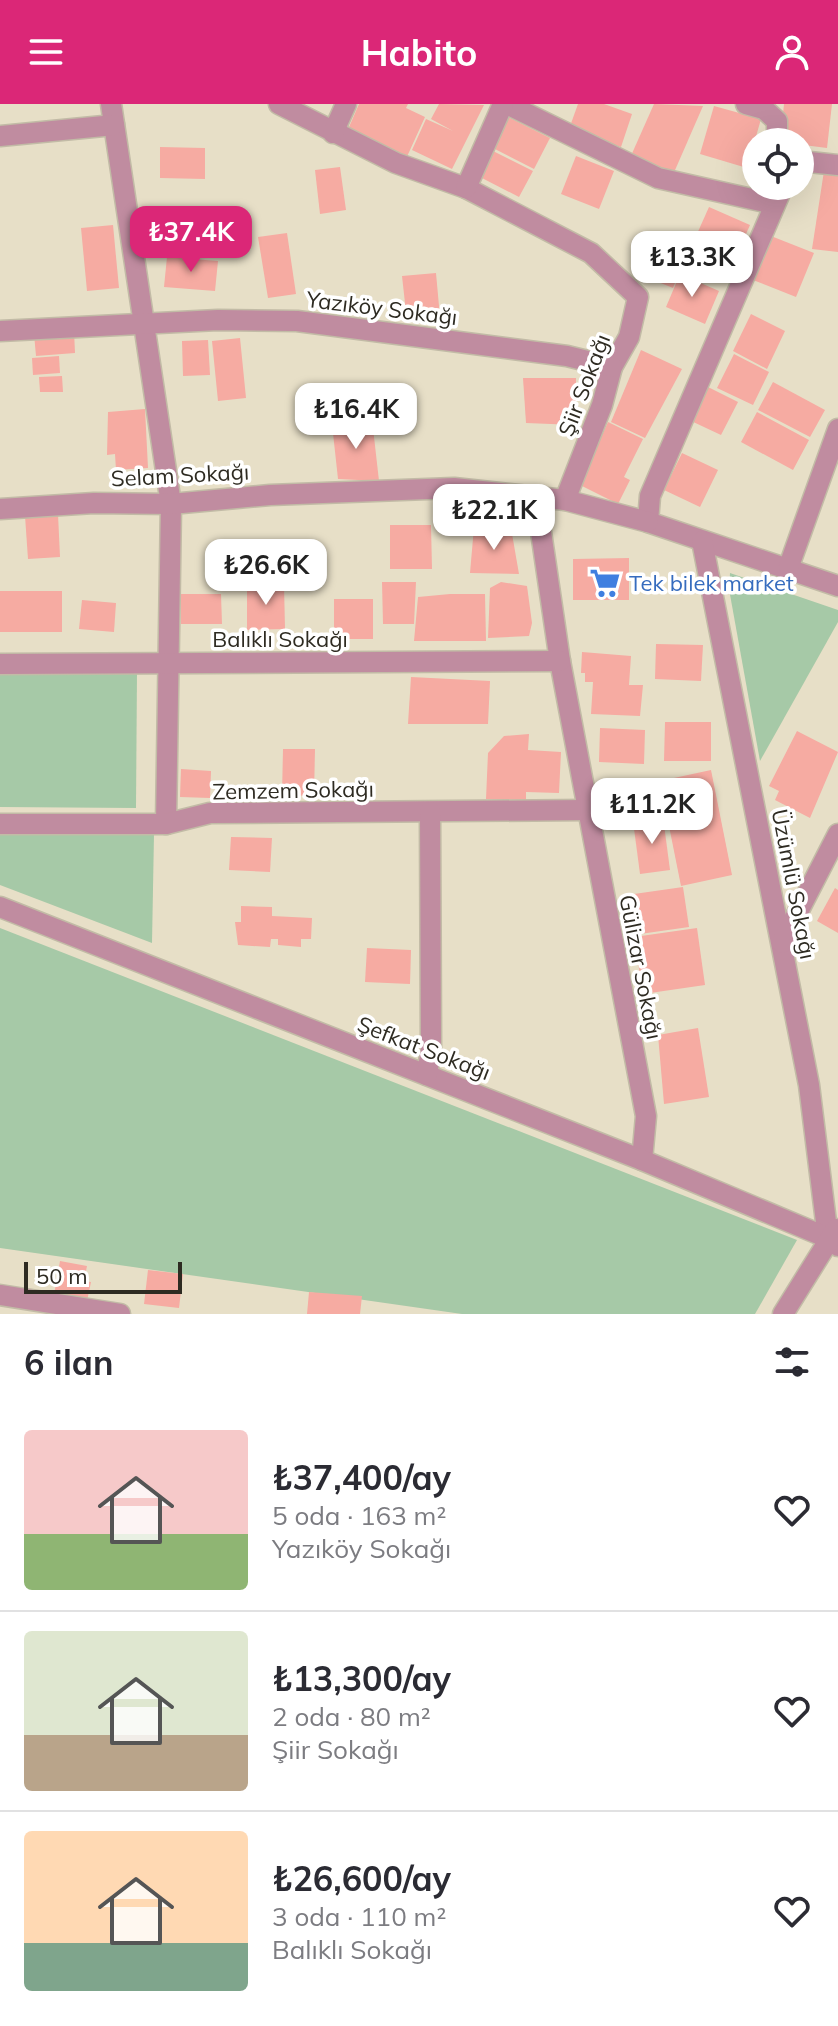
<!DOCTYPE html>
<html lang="tr">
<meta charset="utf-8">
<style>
body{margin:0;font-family:Mulish,sans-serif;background:#f2f2f3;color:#2b2b33;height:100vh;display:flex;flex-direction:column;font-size:30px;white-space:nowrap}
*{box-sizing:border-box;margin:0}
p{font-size:26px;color:#7c7c81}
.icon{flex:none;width:44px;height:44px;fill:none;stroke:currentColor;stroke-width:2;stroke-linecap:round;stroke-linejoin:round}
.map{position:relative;height:1210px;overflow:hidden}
.panel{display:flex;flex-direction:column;background:#fff;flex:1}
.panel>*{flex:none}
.controls{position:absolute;left:742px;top:24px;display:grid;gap:16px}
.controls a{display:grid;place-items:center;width:72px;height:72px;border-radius:50%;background:#fff;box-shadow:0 8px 32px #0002;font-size:40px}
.scale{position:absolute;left:24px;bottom:20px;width:158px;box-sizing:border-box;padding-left:8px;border:4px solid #2e2b22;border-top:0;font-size:22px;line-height:28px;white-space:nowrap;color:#2e2b22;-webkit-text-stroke:6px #fff;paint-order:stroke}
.price{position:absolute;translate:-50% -68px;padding:0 18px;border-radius:16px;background:#fff;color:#222;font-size:26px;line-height:52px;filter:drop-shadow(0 2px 4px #0008)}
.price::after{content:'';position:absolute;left:50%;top:48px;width:24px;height:18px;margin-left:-12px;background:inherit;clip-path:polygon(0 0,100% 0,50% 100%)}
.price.current{background:#db2777;color:#fff}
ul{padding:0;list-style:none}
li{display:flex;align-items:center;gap:24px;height:200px;padding:0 24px}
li+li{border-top:2px solid #e1e1e2}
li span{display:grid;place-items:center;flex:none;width:224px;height:160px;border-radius:8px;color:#555}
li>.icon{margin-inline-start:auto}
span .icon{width:96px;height:96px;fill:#fffc;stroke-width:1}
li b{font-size:34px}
h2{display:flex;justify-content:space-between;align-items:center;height:96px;padding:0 24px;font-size:34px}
header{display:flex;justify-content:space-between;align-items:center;height:104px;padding:0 24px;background:#db2777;color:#fff;font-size:36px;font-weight:700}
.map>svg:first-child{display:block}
.green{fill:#a6c9a7}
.building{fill:#f6aba2}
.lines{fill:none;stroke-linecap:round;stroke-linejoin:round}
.minor-casing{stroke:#c2bba6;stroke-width:23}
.minor{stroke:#c08ca0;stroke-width:20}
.labels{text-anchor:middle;stroke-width:7;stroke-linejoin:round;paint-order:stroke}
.street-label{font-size:22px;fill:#2e2b22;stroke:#fff}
.shop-label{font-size:22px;fill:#366cbe;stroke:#fff;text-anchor:start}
</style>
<header><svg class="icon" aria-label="menu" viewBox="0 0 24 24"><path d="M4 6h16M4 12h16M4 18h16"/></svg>Habito<svg class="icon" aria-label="person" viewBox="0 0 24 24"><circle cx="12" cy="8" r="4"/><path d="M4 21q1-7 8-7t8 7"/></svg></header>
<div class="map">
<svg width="838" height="1210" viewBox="0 0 838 1210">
<rect width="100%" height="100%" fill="#e7dfc7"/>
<g class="green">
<path d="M730,469L838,506V518L760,657L729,485Z"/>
<path d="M137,568L136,704L0,703V571Z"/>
<path d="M0,730H154L152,839L0,781Z"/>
<path d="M0,824L797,1136L755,1210H462L0,1144Z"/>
</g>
<g class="building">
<path d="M359,0H408L406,4L425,13L405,57L346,30Z"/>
<path d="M439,0L484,1L452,65L412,46L426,15L453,27L431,15Z"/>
<path d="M578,0H604L632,10L621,43L569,25Z"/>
<path d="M654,0L703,2L672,73L630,54Z"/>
<path d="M784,0H832L827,44L780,38Z"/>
<path d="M714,2L761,15L747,64L700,50Z"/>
<path d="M508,13L550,34L534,65L493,44Z"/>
<path d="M160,43L205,44V75L160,74Z"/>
<path d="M493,47L533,67L519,93L480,73Z"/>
<path d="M576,52L614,67L599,105L561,90Z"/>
<path d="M340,63L346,106L320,110L315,66Z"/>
<path d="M824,67L838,69V148L812,145Z"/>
<path d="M709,103L750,121L729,168L688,150Z"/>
<path d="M113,121L119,184L87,187L81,124Z"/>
<path d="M162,122H189L188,152L162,151Z"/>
<path d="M287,129L296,190L268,194L258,133Z"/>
<path d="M771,132L814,149L796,193L753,176Z"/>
<path d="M652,141L685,153L673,184L641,171Z"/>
<path d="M167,153L218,157L215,187L164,183Z"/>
<path d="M436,169L440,213L407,217L402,172Z"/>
<path d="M680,170L719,187L705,220L666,203Z"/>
<path d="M751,210L785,227L767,265L733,247Z"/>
<path d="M74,227L75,249L36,252L34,230Z"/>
<path d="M240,234L246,294L218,297L212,237Z"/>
<path d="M208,236L210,271L183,272L182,237Z"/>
<path d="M641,246L682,265L645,334L611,318Z"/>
<path d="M734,250L769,268L753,301L717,284Z"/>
<path d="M59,252L60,269L33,271L32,254Z"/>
<path d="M62,272L63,288H40L39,273Z"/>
<path d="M523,274H576V321L526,319Z"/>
<path d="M773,278L825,306L810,333L758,306Z"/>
<path d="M706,282L738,298L721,331L689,316Z"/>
<path d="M145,305L148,364L116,366L115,350L107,351L108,308Z"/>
<path d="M757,308L809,336L793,366L741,338Z"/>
<path d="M372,315L379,377L338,375L332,320Z"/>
<path d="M608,318L643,335L624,373L630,376L618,400L580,381Z"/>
<path d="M682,349L718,366L700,403L664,386Z"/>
<path d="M58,410L60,453L28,455L25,412Z"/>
<path d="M390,421H431L432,465H390Z"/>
<path d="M474,423L511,424L519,470L470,469Z"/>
<path d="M629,454V496H573V455Z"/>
<path d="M382,478H416L414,520H383Z"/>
<path d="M501,478L527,482L532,519L529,532L488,534L490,484Z"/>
<path d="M284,480L285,525L247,526V481Z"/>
<rect x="0" y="487" width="62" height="41"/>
<path d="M181,490H221L222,520H181Z"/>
<path d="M450,490H485L486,537H414L418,493Z"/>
<rect x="334" y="495" width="39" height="40"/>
<path d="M82,496L116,499L114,528L79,525Z"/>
<path d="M656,540L703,541L701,577L655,575Z"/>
<path d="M582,548L631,552L629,581H643L640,612L591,610L593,578H585V569H581Z"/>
<path d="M411,573L490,577L488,620H408Z"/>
<path d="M665,618H711V657H664Z"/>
<path d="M600,624L645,626L644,660L599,658Z"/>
<path d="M797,627L838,648L810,714L775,696L779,687L769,682Z"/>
<path d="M529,630L528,646L561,648L559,689L526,688V696L486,695L488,649L504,632Z"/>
<path d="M283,645H315L314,692L282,691Z"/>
<path d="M181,665L211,667L210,694L180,693Z"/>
<path d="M711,666L732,771L681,782L660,677Z"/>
<path d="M663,713L670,766L640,770L633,717Z"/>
<path d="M231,733L272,734L270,768L229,766Z"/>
<path d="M683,783L689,823L640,830L634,790Z"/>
<path d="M835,784L838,786V829L817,817Z"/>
<path d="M241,802L272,803V812L312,814L311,835H301V843L278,841V835H271L270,843L238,841L235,818H241Z"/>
<path d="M697,824L705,881L643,890L634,833Z"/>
<path d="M367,844L411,846L410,880L365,878Z"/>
<path d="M698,924L709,993L664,1000L658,931Z"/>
<path d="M60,1157L87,1162L84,1177L91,1178L87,1197L54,1191Z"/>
<path d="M148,1166L183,1170L179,1204L144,1200Z"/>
<path d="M309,1188L362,1192L360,1210H307Z"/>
</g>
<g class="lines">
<g class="minor-casing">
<g id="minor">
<path d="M111,0L171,400L166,720"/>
<path d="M279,0L396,59L466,84L591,149L638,193L629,233L612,263L602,301L565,396"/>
<path d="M507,0L658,74L774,100"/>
<path d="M746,0L764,5L777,17V38"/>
<path d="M333,29L346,0"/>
<path d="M0,32L114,21"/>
<path d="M800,57L838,61"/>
<path d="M783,82L650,392L648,418L838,482"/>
<path d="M466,84L503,0"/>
<path d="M0,227L218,216L297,217L567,252L612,263"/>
<path d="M536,394L560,557L646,1012L642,1056"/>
<path d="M0,405L94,399L171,400L270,391L454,384L565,396L648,418"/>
<path d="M702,437L809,981L828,1134"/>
<path d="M789,462L838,325"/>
<path d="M0,560L560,557"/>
<path d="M0,720H166L210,709L587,706"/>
<path d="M0,803L642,1056L828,1134L838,1142"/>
<path d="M782,839L838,730"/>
<path d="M427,971L431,945L430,708"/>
<path d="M0,1191L120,1210"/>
<path d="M783,1210L836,1125"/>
</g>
</g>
<use href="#minor" class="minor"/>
</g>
<defs>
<g id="supermarket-bare" transform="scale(2.4)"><path d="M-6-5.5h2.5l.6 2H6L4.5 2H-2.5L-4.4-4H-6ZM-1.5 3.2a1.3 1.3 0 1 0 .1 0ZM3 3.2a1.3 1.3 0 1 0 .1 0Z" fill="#3f7fe0" stroke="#fff" stroke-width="2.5" paint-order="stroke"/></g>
</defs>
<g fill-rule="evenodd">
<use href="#supermarket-bare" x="605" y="479"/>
</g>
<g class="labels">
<g class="street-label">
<text transform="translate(382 204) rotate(7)" y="8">Yazıköy Sokağı</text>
<text transform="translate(584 281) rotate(-69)" y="8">Şiir Sokağı</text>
<text transform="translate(180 371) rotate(-3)" y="8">Selam Sokağı</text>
<text x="280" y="543">Balıklı Sokağı</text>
<text transform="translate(293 686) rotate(-1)" y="8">Zemzem Sokağı</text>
<text transform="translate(794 780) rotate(79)" y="8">Üzümlü Sokağı</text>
<text transform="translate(641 863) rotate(79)" y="8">Gülizar Sokağı</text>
<text transform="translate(424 944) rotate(21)" y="8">Şefkat Sokağı</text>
</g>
<g class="shop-label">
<text x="629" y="487">Tek bilek market</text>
</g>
</g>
</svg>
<div class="controls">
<a><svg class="icon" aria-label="locate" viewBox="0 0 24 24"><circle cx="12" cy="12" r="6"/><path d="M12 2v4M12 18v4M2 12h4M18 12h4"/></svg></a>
</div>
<div class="scale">50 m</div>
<b class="price current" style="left:191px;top:170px">₺37.4K</b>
<b class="price" style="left:692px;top:195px">₺13.3K</b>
<b class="price" style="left:356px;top:347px">₺16.4K</b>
<b class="price" style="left:494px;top:448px">₺22.1K</b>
<b class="price" style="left:266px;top:503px">₺26.6K</b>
<b class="price" style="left:652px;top:742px">₺11.2K</b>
</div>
<section class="panel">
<h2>6 ilan<svg class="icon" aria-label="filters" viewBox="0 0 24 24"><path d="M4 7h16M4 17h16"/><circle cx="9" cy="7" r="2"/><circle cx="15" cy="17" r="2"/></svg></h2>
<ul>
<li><span style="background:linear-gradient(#f6c9c9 65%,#8fb573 0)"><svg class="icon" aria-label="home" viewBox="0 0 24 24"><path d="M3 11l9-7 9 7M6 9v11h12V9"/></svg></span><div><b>₺37,400/ay</b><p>5 oda · 163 m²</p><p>Yazıköy Sokağı</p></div><svg class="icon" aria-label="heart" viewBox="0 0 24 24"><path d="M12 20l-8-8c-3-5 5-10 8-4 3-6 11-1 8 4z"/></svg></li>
<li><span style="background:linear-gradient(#dfe7d0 65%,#b9a48a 0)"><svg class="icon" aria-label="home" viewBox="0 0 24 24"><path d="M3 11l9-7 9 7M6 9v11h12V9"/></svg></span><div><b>₺13,300/ay</b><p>2 oda · 80 m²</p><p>Şiir Sokağı</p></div><svg class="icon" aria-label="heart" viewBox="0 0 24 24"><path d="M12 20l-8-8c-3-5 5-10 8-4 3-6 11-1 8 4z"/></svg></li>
<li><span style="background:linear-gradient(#ffd9b3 70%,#7fa58c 0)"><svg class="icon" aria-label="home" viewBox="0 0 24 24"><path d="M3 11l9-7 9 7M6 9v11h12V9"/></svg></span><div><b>₺26,600/ay</b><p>3 oda · 110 m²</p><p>Balıklı Sokağı</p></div><svg class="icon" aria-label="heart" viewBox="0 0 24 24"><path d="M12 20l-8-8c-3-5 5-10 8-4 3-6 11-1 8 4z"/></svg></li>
</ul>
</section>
